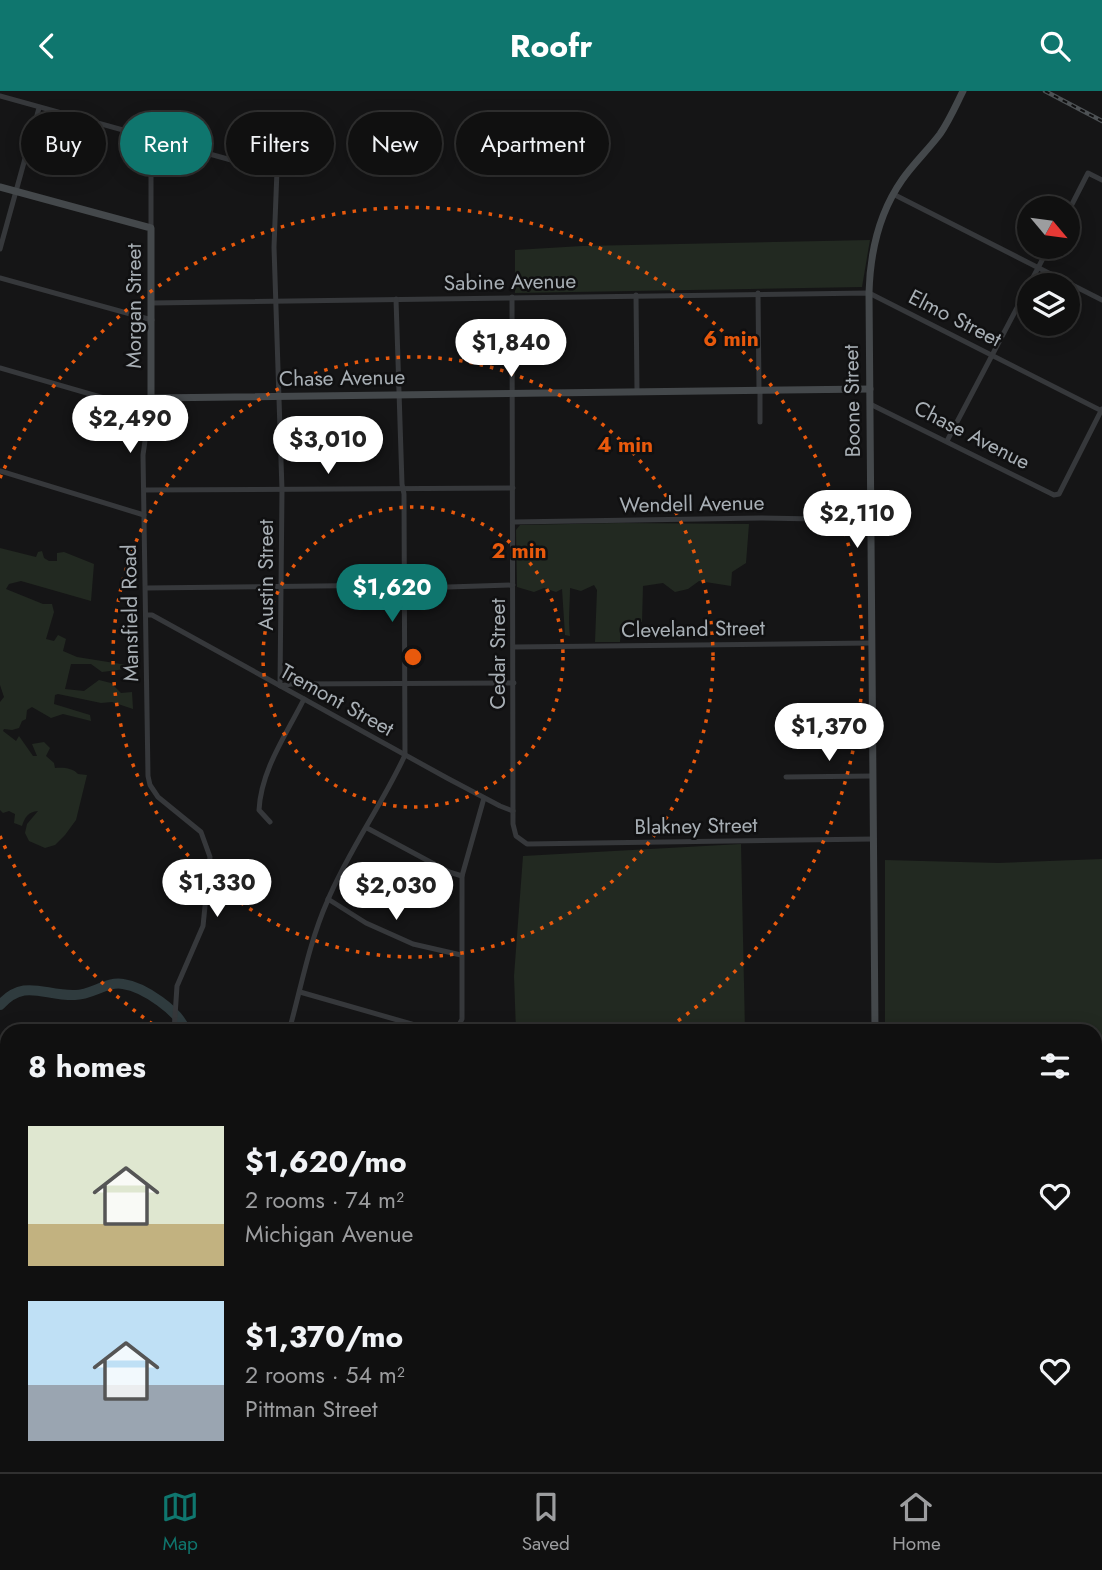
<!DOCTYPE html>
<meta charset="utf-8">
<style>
body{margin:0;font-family:Jost,sans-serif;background:#1e1e1e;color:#f1f3f6;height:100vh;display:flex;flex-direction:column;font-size:26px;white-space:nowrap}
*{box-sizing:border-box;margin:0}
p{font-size:23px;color:#9c9d9f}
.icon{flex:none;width:38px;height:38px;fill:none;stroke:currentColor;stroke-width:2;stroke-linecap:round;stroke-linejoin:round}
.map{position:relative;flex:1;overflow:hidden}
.panel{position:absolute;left:0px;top:933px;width:1102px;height:450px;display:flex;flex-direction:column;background:#101010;border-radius:21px 21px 0 0;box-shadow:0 4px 18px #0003,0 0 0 2px #303030}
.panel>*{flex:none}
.banner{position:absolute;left:21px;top:21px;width:700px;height:63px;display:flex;gap:14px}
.needle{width:46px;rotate:119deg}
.tools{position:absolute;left:1017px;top:105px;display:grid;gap:14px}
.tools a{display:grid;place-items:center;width:63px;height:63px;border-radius:50%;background:#101010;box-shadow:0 4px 18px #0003,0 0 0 2px #303030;font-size:35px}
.price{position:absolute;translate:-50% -60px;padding:0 16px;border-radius:24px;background:#fff;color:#222;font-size:23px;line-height:46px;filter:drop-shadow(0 2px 4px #0008)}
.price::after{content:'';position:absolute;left:50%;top:42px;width:21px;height:16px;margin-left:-10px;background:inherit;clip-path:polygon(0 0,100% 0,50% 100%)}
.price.active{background:#0f766e;color:#fff}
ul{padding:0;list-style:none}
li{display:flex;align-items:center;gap:21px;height:175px;padding:0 28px}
li span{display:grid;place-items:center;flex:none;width:196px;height:140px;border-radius:0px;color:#555}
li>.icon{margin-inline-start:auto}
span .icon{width:84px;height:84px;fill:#fffc;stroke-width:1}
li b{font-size:30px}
h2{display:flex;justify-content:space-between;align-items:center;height:84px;padding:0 28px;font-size:30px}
.tag{padding:0 24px;border-radius:32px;background:#101010;box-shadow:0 4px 18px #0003,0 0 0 2px #303030;font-size:24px;line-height:63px}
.tag.active{background:#0f766e;color:#fff}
header{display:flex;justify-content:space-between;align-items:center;height:91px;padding:0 28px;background:#0f766e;color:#fff;font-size:32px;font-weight:700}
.tabs{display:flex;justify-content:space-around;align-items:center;height:98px;border-top:2px solid #303030;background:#101010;font-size:19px;color:#9c9d9f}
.tabs a{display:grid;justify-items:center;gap:4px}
.tabs .active{color:#0f766e}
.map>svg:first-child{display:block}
.green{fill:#222921}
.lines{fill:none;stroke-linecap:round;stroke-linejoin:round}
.stream{stroke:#2f3b3e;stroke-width:2}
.river{stroke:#2f3b3e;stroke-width:10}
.street{stroke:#36383b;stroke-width:5}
.secondary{stroke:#44484b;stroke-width:7}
.rail-casing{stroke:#4d5154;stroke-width:4.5}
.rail{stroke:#101011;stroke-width:2;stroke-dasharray:5;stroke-linecap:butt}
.ring{fill:none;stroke:#e8590c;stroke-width:3.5;stroke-dasharray:3.5 7}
.labels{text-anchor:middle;stroke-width:5;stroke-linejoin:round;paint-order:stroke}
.street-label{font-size:21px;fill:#a8afb5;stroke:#101011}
.centre{fill:#e8590c;stroke:#101011;stroke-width:3.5}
.ring-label{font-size:21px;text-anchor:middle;font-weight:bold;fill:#e8590c;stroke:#101011;stroke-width:5;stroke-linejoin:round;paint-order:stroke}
</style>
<header><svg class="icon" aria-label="back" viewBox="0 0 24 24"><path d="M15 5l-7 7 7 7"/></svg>Roofr<svg class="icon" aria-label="search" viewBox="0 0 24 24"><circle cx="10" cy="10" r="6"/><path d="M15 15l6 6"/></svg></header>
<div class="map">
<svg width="1102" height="1381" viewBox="0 0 1102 1381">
<rect width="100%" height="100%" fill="#151516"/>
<g class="green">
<path d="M870,149L862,196L515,202V159L582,155Z"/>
<path d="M621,432L749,433L746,472L732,481L731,495L699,490L688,498L675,501L663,492L643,495L642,531L624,532L621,537L620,551H595L597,499L594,494L581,500L570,497C570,512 568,529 570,545L565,544L562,498L556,501L544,497L534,501L517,496L516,439L520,434Z"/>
<path d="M0,457L36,466L38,461L42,460L44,467L49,470H57V462L64,461L94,473L91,510L21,490L9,493L6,498L43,513H52L54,521L46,548L54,550L58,544L66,548L63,560L77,566L127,574L126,578L102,581L91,573H71L65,598L84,600L99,589L111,592L121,602L132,601L133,618L112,611L101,612L58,603L55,604L54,613L90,624L91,630L63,623L51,627L32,616L27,619L26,628L22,630L19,637L12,639L4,638L3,640L16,650L19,645L33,665H37L32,653L44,651L50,657L46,665L54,672L55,677C63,676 73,677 78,683L87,684L76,729L65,744L55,754L45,757L29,750L25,742L27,733L38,720C28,721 25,726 22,735L14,732L15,723L9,720L3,722L0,719V611L4,606L0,594Z"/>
<path d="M741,753L745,940H516L514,885L523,765Z"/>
<path d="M1102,768V1159L1096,1158V940H885V769L998,772Z"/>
<path d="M30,1376H131V1381H29Z"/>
<path d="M538,1376H617L614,1381H541Z"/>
</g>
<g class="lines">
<g class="stream">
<path d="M1096,1301L1102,1293"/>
<path d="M1096,1322V1338"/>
<path d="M902,1376L903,1379L907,1381"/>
<path d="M954,1376L959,1381"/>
<path d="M211,1381L214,1376"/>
<path d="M640,1381L650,1380L654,1376"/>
<path d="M665,1381L669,1376"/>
<path d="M737,1381L740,1376"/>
</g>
<g class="river">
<path d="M0,914C25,887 43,905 75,904C92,904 107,890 123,893C144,896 179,920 186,940"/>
<path d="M597,1376L610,1381"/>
</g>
<g class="street">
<path d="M0,5L242,72L277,79L274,156L282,399L280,595L291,593L514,592"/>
<path d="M893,103L1102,209"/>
<path d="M1068,121L1088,82L1102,89"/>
<path d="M151,137V48"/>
<path d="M0,158L39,17"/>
<path d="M0,187L152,229"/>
<path d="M1029,194L1049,156"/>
<path d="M758,202L759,299"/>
<path d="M636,204L637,301"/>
<path d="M512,206L513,733L516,745L527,753L874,748"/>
<path d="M152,212L869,202L1102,320"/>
<path d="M0,277L149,320"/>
<path d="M760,299V331"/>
<path d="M151,307L143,364L148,685L150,694L158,706L201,741L210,766L203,835L177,895L174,940"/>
<path d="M870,313L1054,404L1059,403L1102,318"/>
<path d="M947,350L1029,194"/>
<path d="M0,380L144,424"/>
<path d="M144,399L513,397"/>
<path d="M513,431L761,427L871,429"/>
<path d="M146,497L405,494L417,497L513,494"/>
<path d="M147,524H152L447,687L500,715L513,720"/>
<path d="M514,556L872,552"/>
<path d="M786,686L873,685"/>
<path d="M270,731L259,719C261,679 286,644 304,608"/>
<path d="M367,737L449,781L462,785"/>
<path d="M328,808L366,832L413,853L461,864"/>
<path d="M300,901L436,940"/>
<path d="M289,940C301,897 309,852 327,811C348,760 382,714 405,664L404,403L402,393L396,208"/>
<path d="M456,940L462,928V785L484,707"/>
<path d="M28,1381V1376"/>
<path d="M349,1381V1376"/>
</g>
<g class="secondary">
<path d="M0,96L151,137V307L870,298"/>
<path d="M875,940L869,202C870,162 879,122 902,89C913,73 928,59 940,43C949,30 956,14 963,0"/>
<path d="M897,1376L898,1381"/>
</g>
<g class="rail-casing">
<path id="rail" d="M1045,0L1102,30"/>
</g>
<use href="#rail" class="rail"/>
</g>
<g class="ring">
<circle cx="413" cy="566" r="150"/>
<circle cx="413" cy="566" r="300"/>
<path d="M161 939A450 450 0 0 1 0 745M0 387A450 450 0 1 1 665 939"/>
</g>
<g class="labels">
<g class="street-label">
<text transform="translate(510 191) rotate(-1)" y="7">Sabine Avenue</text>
<text transform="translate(134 215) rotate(-90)" y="7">Morgan Street</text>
<text transform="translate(955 227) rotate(27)" y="7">Elmo Street</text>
<text transform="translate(342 287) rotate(-1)" y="7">Chase Avenue</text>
<text transform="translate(852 310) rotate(-91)" y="7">Boone Street</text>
<text transform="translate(972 344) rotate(27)" y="7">Chase Avenue</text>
<text transform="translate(692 413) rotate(-1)" y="7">Wendell Avenue</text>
<text transform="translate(266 484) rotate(-90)" y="7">Austin Street</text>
<text transform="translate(130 522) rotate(-91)" y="7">Mansfield Road</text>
<text transform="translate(693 538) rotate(-1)" y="7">Cleveland Street</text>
<text transform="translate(498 563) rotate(-90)" y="7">Cedar Street</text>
<text transform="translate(337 609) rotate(29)" y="7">Tremont Street</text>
<text transform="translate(696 735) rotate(-1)" y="7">Blakney Street</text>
</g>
</g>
<circle cx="413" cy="566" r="10" class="centre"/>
<g class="ring-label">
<text x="731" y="255">6 min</text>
<text x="625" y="361">4 min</text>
<text x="519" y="467">2 min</text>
</g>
</svg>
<div class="tools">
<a><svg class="needle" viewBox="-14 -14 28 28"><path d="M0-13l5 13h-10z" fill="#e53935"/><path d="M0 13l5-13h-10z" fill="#9c9d9f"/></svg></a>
<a><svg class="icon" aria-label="layers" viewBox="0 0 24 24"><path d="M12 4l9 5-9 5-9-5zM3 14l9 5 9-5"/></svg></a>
</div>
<b class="price" style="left:511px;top:288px">$1,840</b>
<b class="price" style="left:130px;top:364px">$2,490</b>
<b class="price" style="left:328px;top:385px">$3,010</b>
<b class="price" style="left:857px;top:459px">$2,110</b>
<b class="price active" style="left:392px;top:533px">$1,620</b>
<b class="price" style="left:829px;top:672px">$1,370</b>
<b class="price" style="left:217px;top:828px">$1,330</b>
<b class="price" style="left:396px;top:831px">$2,030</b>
<div class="banner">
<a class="tag">Buy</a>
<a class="tag active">Rent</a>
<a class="tag">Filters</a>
<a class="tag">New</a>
<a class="tag">Apartment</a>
</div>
<section class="panel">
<h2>8 homes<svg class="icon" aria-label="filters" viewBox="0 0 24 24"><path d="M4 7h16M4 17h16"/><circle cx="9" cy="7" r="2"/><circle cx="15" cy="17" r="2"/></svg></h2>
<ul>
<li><span style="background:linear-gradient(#dfe7d0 70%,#c2b280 0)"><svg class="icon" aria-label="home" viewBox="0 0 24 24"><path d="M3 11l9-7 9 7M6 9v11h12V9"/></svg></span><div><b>$1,620/mo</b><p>2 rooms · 74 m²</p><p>Michigan Avenue</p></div><svg class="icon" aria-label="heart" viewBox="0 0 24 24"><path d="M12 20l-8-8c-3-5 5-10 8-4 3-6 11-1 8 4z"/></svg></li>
<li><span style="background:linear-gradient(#bfe0f5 60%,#9aa5b1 0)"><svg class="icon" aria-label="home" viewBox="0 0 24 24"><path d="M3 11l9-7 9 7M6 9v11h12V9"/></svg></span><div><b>$1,370/mo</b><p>2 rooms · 54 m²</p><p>Pittman Street</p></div><svg class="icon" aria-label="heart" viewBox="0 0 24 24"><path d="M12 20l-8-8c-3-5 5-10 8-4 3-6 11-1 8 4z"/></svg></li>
</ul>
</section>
</div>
<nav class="tabs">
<a class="active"><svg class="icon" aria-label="map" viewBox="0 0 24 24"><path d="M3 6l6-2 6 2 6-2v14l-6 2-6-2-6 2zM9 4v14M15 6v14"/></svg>Map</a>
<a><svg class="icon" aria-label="saved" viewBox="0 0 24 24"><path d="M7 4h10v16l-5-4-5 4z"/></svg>Saved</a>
<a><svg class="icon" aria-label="home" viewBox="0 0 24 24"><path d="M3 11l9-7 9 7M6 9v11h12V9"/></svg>Home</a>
</nav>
